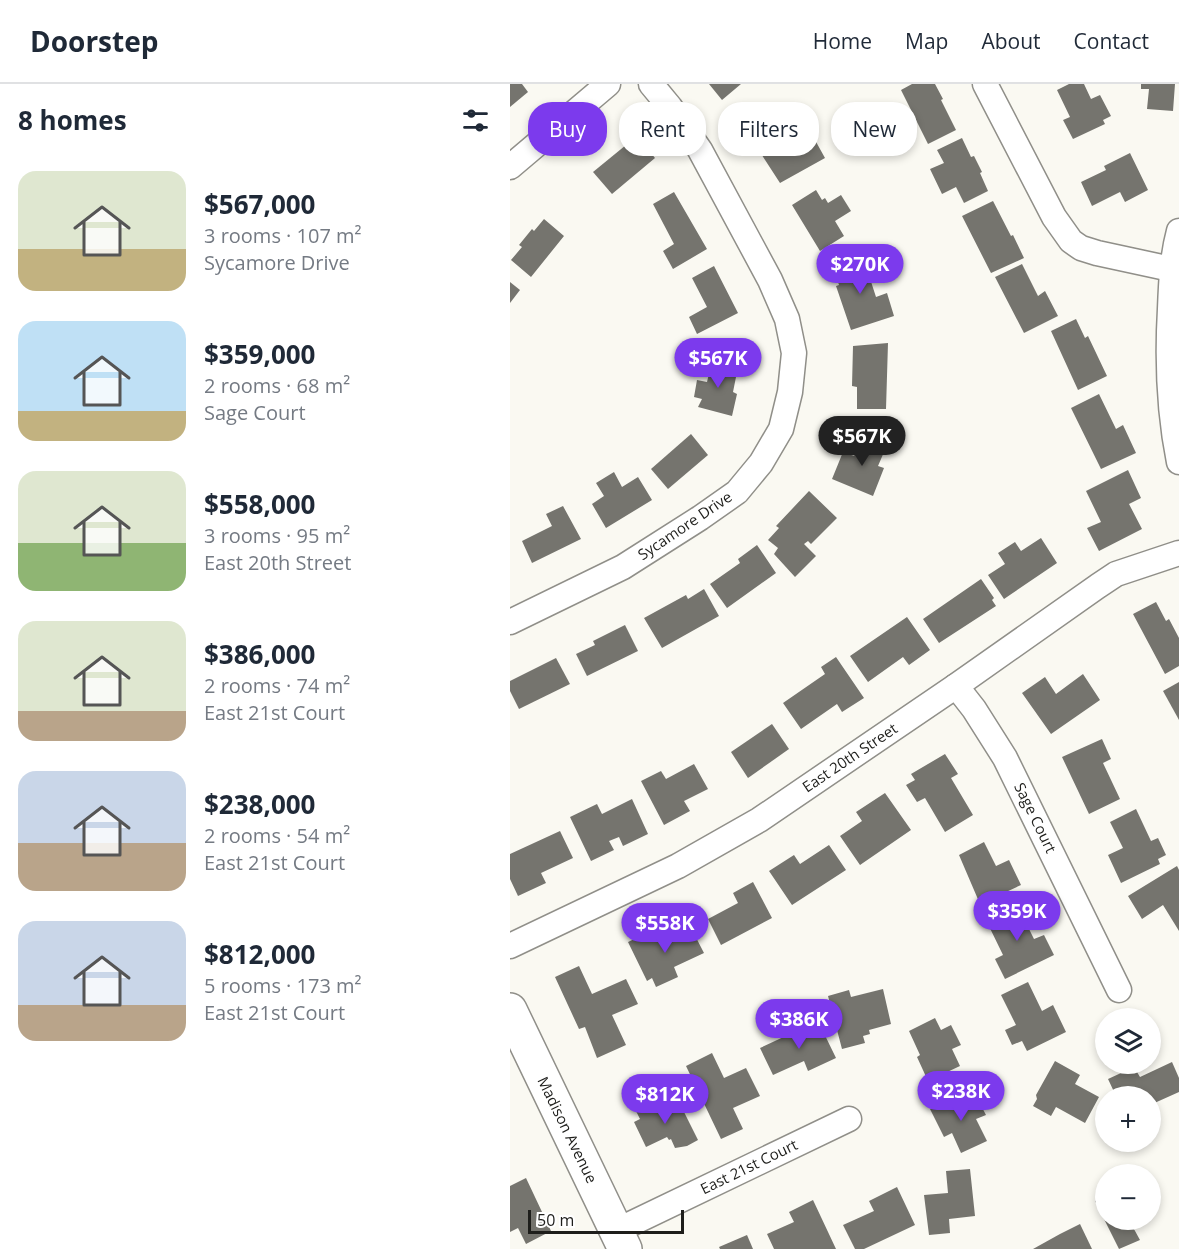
<!DOCTYPE html>
<meta charset="utf-8">
<style>
body{margin:0;font-family:"Open Sans",sans-serif;background:#f6f6f7;color:#1f2937;height:100vh;display:flex;flex-direction:column;font-size:22px;white-space:nowrap}
*{box-sizing:border-box;margin:0}
p{font-size:20px;color:#747a83}
.icon{flex:none;width:33px;height:33px;fill:none;stroke:currentColor;stroke-width:2;stroke-linecap:round;stroke-linejoin:round}
.map{position:relative;flex:1;overflow:hidden}
.side{display:flex;flex-direction:column;background:#fff;width:510px}
.side>*{flex:none}
.banner{position:absolute;left:18px;top:18px;width:561px;height:54px;display:flex;gap:12px}
.tools{position:absolute;left:585px;top:924px;display:grid;gap:12px}
.tools a{display:grid;place-items:center;width:66px;height:66px;border-radius:50%;background:#fff;box-shadow:0 3px 9px #0003;font-size:30px}
.scale{position:absolute;left:18px;bottom:15px;width:156px;box-sizing:border-box;padding-left:6px;border:3px solid #1e1e1b;border-top:0;font-size:16px;line-height:21px;white-space:nowrap;color:#1e1e1b;-webkit-text-stroke:4px #fff;paint-order:stroke}
.price{position:absolute;translate:-50% -51px;padding:0 14px;border-radius:21px;background:#7c3aed;color:#fff;font-size:20px;line-height:39px;filter:drop-shadow(0 2px 3px #0008)}
.price::after{content:'';position:absolute;left:50%;top:36px;width:18px;height:14px;margin-left:-9px;background:inherit;clip-path:polygon(0 0,100% 0,50% 100%)}
.price.selected{background:#222;color:#fff}
ul{padding:0;list-style:none}
li{display:flex;align-items:center;gap:18px;height:150px;padding:0 18px}
li span{display:grid;place-items:center;flex:none;width:168px;height:120px;border-radius:18px;color:#555}
li>.icon{margin-inline-start:auto}
span .icon{width:72px;height:72px;fill:#fffc;stroke-width:1}
li b{font-size:26px}
h2{display:flex;justify-content:space-between;align-items:center;height:72px;padding:0 18px;font-size:26px}
.pill{padding:0 21px;border-radius:24px;background:#fff;box-shadow:0 3px 9px #0003;font-size:21px;line-height:54px}
.pill.selected{background:#7c3aed;color:#fff}
header{display:flex;align-items:center;gap:36px;box-sizing:border-box;height:84px;padding:0 30px;background:#fff;border-bottom:2px solid #e0e1e3}
header strong{font-size:28px}
nav{display:flex;gap:33px;margin-inline-start:auto;font-size:21px}
main{display:flex;flex:1;min-height:0}
.map>svg:first-child{display:block}
.building{fill:#75746e}
.lines{fill:none;stroke-linecap:round;stroke-linejoin:round}
.street-casing{stroke:#908f89;stroke-width:27}
.secondary-casing{stroke:#908f89;stroke-width:36}
.street{stroke:#fff;stroke-width:24}
.secondary{stroke:#fff;stroke-width:33}
.labels{text-anchor:middle;stroke-width:4.5;stroke-linejoin:round;paint-order:stroke}
.street-label{font-size:15px;fill:#1e1e1b;stroke:#fff}
</style>
<header>
<strong>Doorstep</strong>
<nav><a>Home</a><a>Map</a><a>About</a><a>Contact</a></nav>
</header>
<main>
<section class="side">
<h2>8 homes<svg class="icon" aria-label="filters" viewBox="0 0 24 24"><path d="M4 7h16M4 17h16"/><circle cx="9" cy="7" r="2"/><circle cx="15" cy="17" r="2"/></svg></h2>
<ul>
<li><span style="background:linear-gradient(#dfe7d0 65%,#c2b280 0)"><svg class="icon" aria-label="home" viewBox="0 0 24 24"><path d="M3 11l9-7 9 7M6 9v11h12V9"/></svg></span><div><b>$567,000</b><p>3 rooms · 107 m²</p><p>Sycamore Drive</p></div></li>
<li><span style="background:linear-gradient(#bfe0f5 75%,#c2b280 0)"><svg class="icon" aria-label="home" viewBox="0 0 24 24"><path d="M3 11l9-7 9 7M6 9v11h12V9"/></svg></span><div><b>$359,000</b><p>2 rooms · 68 m²</p><p>Sage Court</p></div></li>
<li><span style="background:linear-gradient(#dfe7d0 60%,#8fb573 0)"><svg class="icon" aria-label="home" viewBox="0 0 24 24"><path d="M3 11l9-7 9 7M6 9v11h12V9"/></svg></span><div><b>$558,000</b><p>3 rooms · 95 m²</p><p>East 20th Street</p></div></li>
<li><span style="background:linear-gradient(#dfe7d0 75%,#b9a48a 0)"><svg class="icon" aria-label="home" viewBox="0 0 24 24"><path d="M3 11l9-7 9 7M6 9v11h12V9"/></svg></span><div><b>$386,000</b><p>2 rooms · 74 m²</p><p>East 21st Court</p></div></li>
<li><span style="background:linear-gradient(#c9d6e8 60%,#b9a48a 0)"><svg class="icon" aria-label="home" viewBox="0 0 24 24"><path d="M3 11l9-7 9 7M6 9v11h12V9"/></svg></span><div><b>$238,000</b><p>2 rooms · 54 m²</p><p>East 21st Court</p></div></li>
<li><span style="background:linear-gradient(#c9d6e8 70%,#b9a48a 0)"><svg class="icon" aria-label="home" viewBox="0 0 24 24"><path d="M3 11l9-7 9 7M6 9v11h12V9"/></svg></span><div><b>$812,000</b><p>5 rooms · 173 m²</p><p>East 21st Court</p></div></li>
</ul>
</section>
<div class="map">
<svg width="669" height="1165" viewBox="0 0 669 1165">
<rect width="100%" height="100%" fill="#faf9f2"/>
<g class="building">
<path d="M0,0H12L18,8L0,23Z"/>
<path d="M199,0H231L212,16Z"/>
<path d="M402,0H425L433,15L431,16L446,46L418,60L391,6Z"/>
<path d="M559,0H574L581,15L590,11L601,32L593,36L595,40L563,55L553,36L560,33L547,6Z"/>
<path d="M631,0H665L663,27L637,25L639,5H631Z"/>
<path d="M258,39L260,44L267,41L283,69L305,56L315,74L270,99L246,62L249,60L245,53L248,51L245,46Z"/>
<path d="M127,52L145,74L102,110L83,88Z"/>
<path d="M452,54L461,73L464,72L472,88L470,89L478,107L454,119L446,103L432,110L420,85L434,79L427,66Z"/>
<path d="M620,69L638,106L615,118L610,108L582,122L571,98L596,86L594,82Z"/>
<path d="M306,106L312,116L315,114L318,119L331,111L341,127L325,137L334,152L310,167L282,121Z"/>
<path d="M164,108L197,165L163,185L153,167L164,160L143,120Z"/>
<path d="M483,117L501,152L503,151L514,174L481,189L452,132Z"/>
<path d="M34,135L54,152L21,193L1,176L12,163L9,161L22,145L24,147Z"/>
<path d="M353,173L366,213L377,209L384,232L341,246L326,202L329,201L323,183Z"/>
<path d="M512,180L528,212L535,207L548,232L514,249L485,193Z"/>
<path d="M204,182L228,229L187,250L179,233L197,223L182,194Z"/>
<path d="M0,198L10,206L0,219Z"/>
<path d="M566,235L575,254L578,252L597,292L568,306L541,247Z"/>
<path d="M378,259L376,325H347V303L342,302L343,262Z"/>
<path d="M202,277L228,283L223,308L227,310L222,332L188,323L192,315L184,313L187,296L197,298Z"/>
<path d="M589,310L606,345L613,341L626,369L591,385L561,324Z"/>
<path d="M181,350L198,371L158,405L141,385Z"/>
<path d="M354,351L377,361L368,382L374,384L363,412L322,395L333,368L344,372Z"/>
<path d="M618,386L631,414L619,420L632,445L589,467L577,444L591,438L576,407Z"/>
<path d="M104,388L112,403L128,393L142,416L96,444L82,420L94,412L86,399Z"/>
<path d="M299,407L327,434L301,460L298,457L294,460L306,472L285,493L264,470L268,464L258,456L269,444L266,442Z"/>
<path d="M53,422L71,455L22,479L12,457L42,442L36,430Z"/>
<path d="M531,454L547,479L494,515L478,491L495,480L488,469L505,458L511,467Z"/>
<path d="M247,461L266,489L217,524L200,500L230,479L228,475Z"/>
<path d="M471,495L484,514L482,516L486,522L429,559L413,535Z"/>
<path d="M194,505L209,532L152,564L134,534L176,511L178,515Z"/>
<path d="M646,518L656,537L659,535L669,554V582L655,590L623,530Z"/>
<path d="M397,533L420,566L399,581L393,573L358,598L340,572Z"/>
<path d="M115,541L128,567L77,592L66,570L85,561L83,557Z"/>
<path d="M326,573L354,614L332,628L327,620L291,645L273,619L315,590L311,583Z"/>
<path d="M46,574L60,600L9,625L0,607V597Z"/>
<path d="M573,590L590,616L541,650L512,609L535,593L546,610Z"/>
<path d="M669,598V636L653,607Z"/>
<path d="M262,640L279,665L238,694L221,668Z"/>
<path d="M592,655L601,675L593,679L610,715L579,730L552,673Z"/>
<path d="M435,670L448,690L441,694L463,731L435,748L415,714L407,718L396,701L405,696L401,690Z"/>
<path d="M184,680L198,705L174,717L180,727L154,741L131,697L151,687L156,695Z"/>
<path d="M375,709L401,746L350,781L330,752L352,737L346,728Z"/>
<path d="M122,715L138,750L113,762L109,753L99,757L104,766L81,777L60,733L87,720L92,730Z"/>
<path d="M626,725L641,757L648,754L656,771L648,775L650,780L611,799L598,771L613,764L600,738Z"/>
<path d="M50,747L63,774L31,789L36,799L8,812L0,795V770Z"/>
<path d="M474,758L486,782L499,776L511,801L470,820L449,771Z"/>
<path d="M319,761L336,786L282,821L259,787L284,771L290,780Z"/>
<path d="M667,782L669,786V847L653,821L632,835L618,812Z"/>
<path d="M243,798L262,834L211,861L198,835L228,819L223,809Z"/>
<path d="M506,819L524,855L534,851L544,871L495,895L485,875L493,871L475,834Z"/>
<path d="M180,842L194,869L164,883L168,893L146,903L142,894L137,897L118,858L146,845L151,856Z"/>
<path d="M69,882L82,910L116,895L128,920L102,931L116,961L87,974L75,943L69,945L45,893Z"/>
<path d="M518,898L532,927L543,921L556,948L517,967L512,957L502,961L495,946L506,941L491,911Z"/>
<path d="M373,905L381,940L359,946L360,950L353,952L355,959L332,965L318,912L339,906L341,913Z"/>
<path d="M425,934L431,946L441,941L451,961L442,965L450,982L418,997L407,973L410,971L399,947Z"/>
<path d="M308,937L326,974L298,987L294,977L263,991L250,964Z"/>
<path d="M202,969L214,994L236,984L250,1012L223,1024L233,1045L211,1055L176,982Z"/>
<path d="M545,977L570,991L565,1000L589,1013L575,1039L546,1023L541,1032L523,1022L527,1015L526,1011Z"/>
<path d="M662,978L669,994V1008L640,1021V1012H606L598,995L624,983L630,993Z"/>
<path d="M465,1010L476,1031L466,1035L477,1057L451,1069L442,1049L434,1053L420,1025L444,1014L446,1019Z"/>
<path d="M145,1016L149,1025L168,1016L188,1056L177,1062L165,1064L161,1055L159,1056L157,1053L136,1063L124,1038L130,1035L125,1025Z"/>
<path d="M460,1085L465,1132L439,1135L440,1149L419,1151L414,1111L438,1109L436,1087Z"/>
<path d="M16,1094L41,1147L16,1160L8,1144L0,1148V1102Z"/>
<path d="M387,1103L405,1141L354,1165H345L333,1141L364,1127L359,1117Z"/>
<path d="M640,1105L649,1121L640,1125Z"/>
<path d="M596,1112V1136H619L630,1156L609,1165L585,1117Z"/>
<path d="M303,1116L326,1165H264L257,1150L284,1138L279,1128Z"/>
<path d="M570,1140L582,1165H523L550,1150Z"/>
<path d="M237,1151L243,1165H210L209,1163Z"/>
</g>
<g class="lines">
<g class="street-casing">
<g id="street">
<path d="M475,0L544,133L561,157L571,164L587,169L661,185"/>
<path d="M0,83L98,0"/>
<path d="M669,147C662,173 661,199 660,225C657,276 659,328 669,378"/>
<path d="M0,538L113,483L190,434L227,408L251,379L271,345L280,308L284,269L277,235L260,196L190,66L160,23L141,0"/>
<path d="M446,602L464,625L495,674L609,906"/>
<path d="M0,862L168,782L249,736L446,602L588,502L606,490L669,469"/>
<path d="M106,1147L339,1035"/>
</g>
</g>
<g class="secondary-casing">
<path id="secondary" d="M0,926L115,1165"/>
</g>
<use href="#street" class="street"/>
<use href="#secondary" class="secondary"/>
</g>
<g class="labels">
<g class="street-label">
<text transform="translate(175 442) rotate(-34)" y="5">Sycamore Drive</text>
<text transform="translate(340 674) rotate(-34)" y="5">East 20th Street</text>
<text transform="translate(525 734) rotate(64)" y="5">Sage Court</text>
<text transform="translate(57 1046) rotate(64)" y="5">Madison Avenue</text>
<text transform="translate(239 1083) rotate(-26)" y="5">East 21st Court</text>
</g>
</g>
</svg>
<div class="tools">
<a><svg class="icon" aria-label="layers" viewBox="0 0 24 24"><path d="M12 4l9 5-9 5-9-5zM3 14l9 5 9-5"/></svg></a>
<a>+</a>
<a>−</a>
</div>
<div class="scale">50 m</div>
<b class="price" style="left:350px;top:211px">$270K</b>
<b class="price" style="left:208px;top:305px">$567K</b>
<b class="price selected" style="left:352px;top:383px">$567K</b>
<b class="price" style="left:507px;top:858px">$359K</b>
<b class="price" style="left:155px;top:870px">$558K</b>
<b class="price" style="left:289px;top:966px">$386K</b>
<b class="price" style="left:451px;top:1038px">$238K</b>
<b class="price" style="left:155px;top:1041px">$812K</b>
<div class="banner">
<a class="pill selected">Buy</a>
<a class="pill">Rent</a>
<a class="pill">Filters</a>
<a class="pill">New</a>
</div>
</div>
</main>
